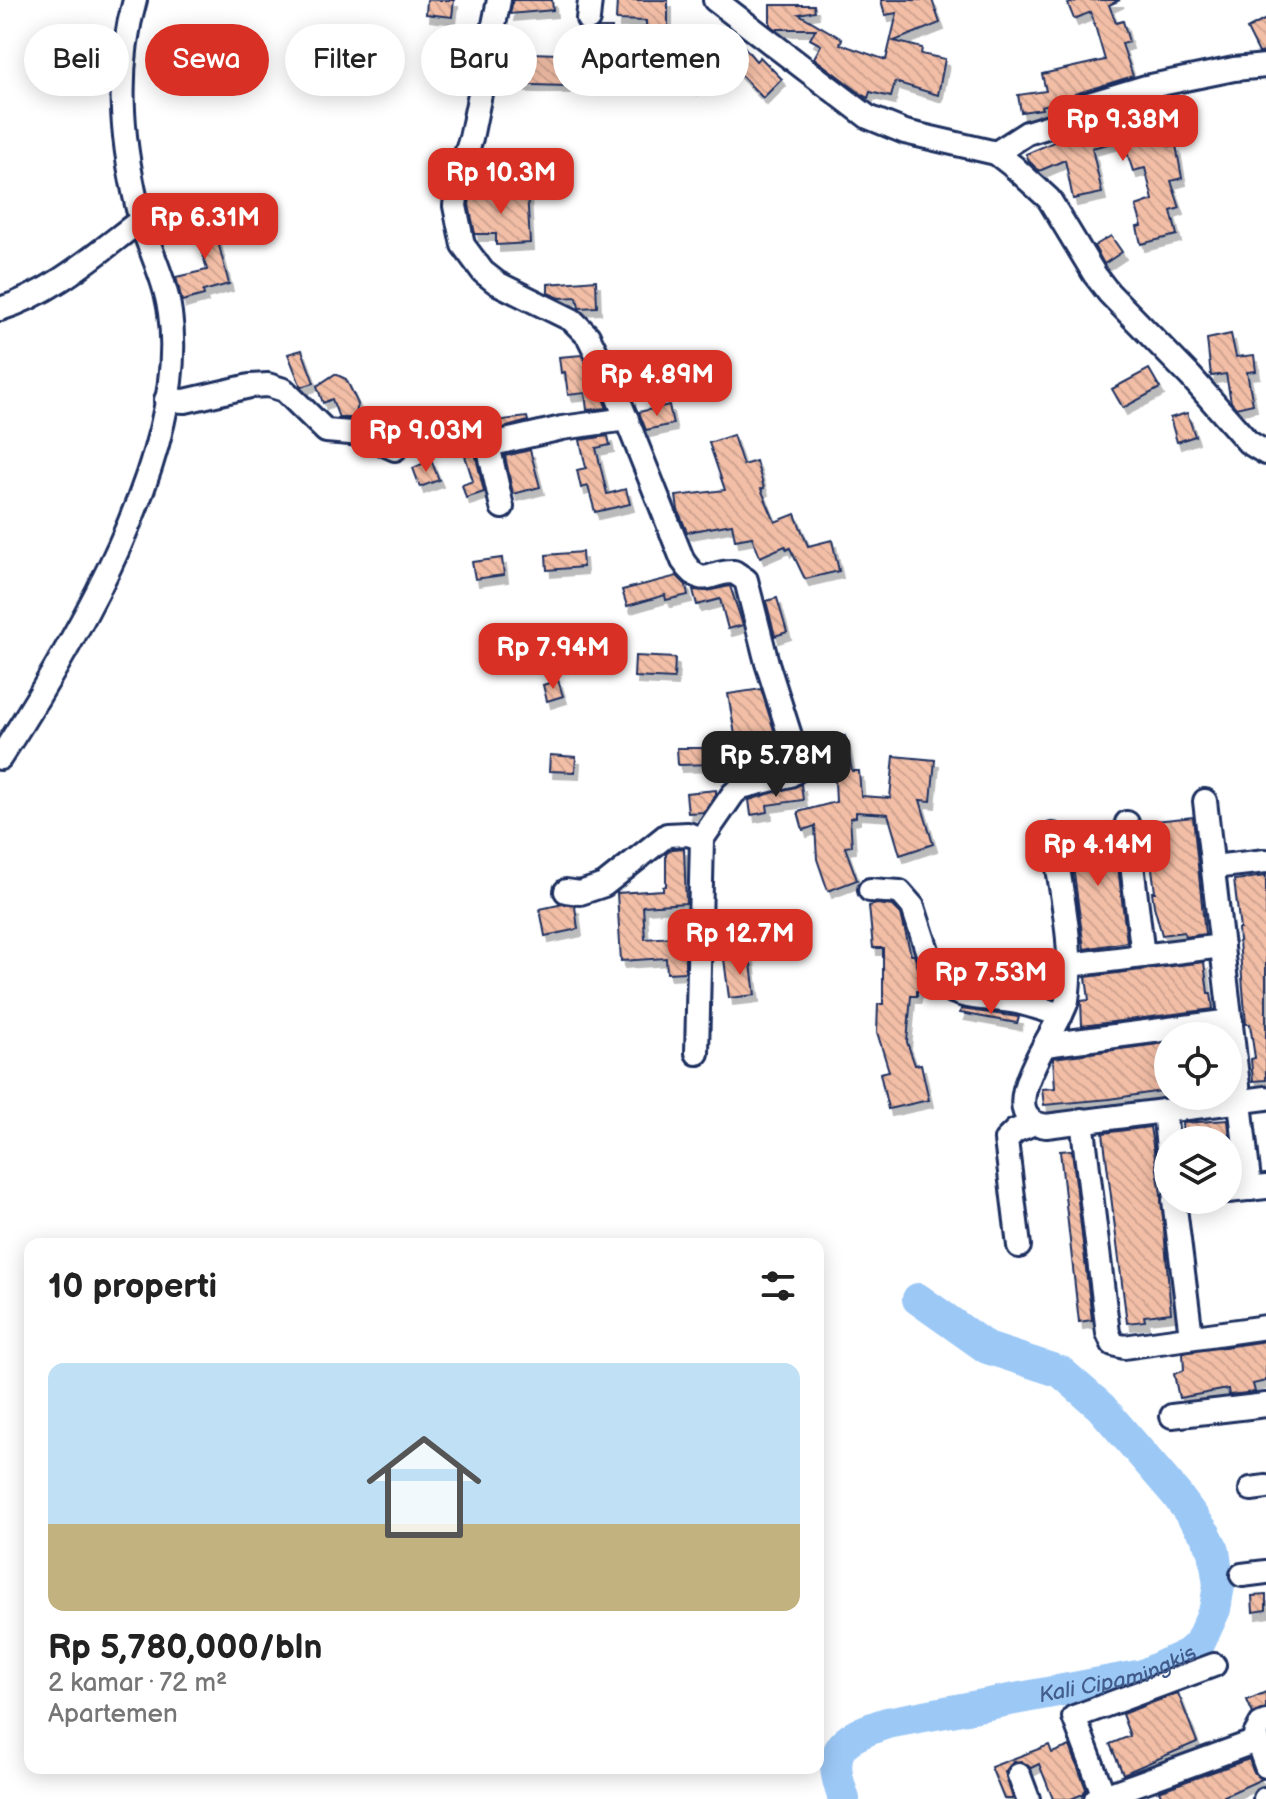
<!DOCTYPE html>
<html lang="id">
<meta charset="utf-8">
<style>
body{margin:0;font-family:"Balsamiq Sans",sans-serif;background:#f6f6f6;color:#222;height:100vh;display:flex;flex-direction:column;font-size:30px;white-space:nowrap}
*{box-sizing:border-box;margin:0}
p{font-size:26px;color:#767676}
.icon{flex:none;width:44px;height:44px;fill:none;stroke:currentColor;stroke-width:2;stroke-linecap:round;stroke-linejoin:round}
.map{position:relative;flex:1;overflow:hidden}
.details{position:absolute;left:24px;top:1238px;width:800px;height:536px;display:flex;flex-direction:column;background:#fff;border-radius:16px;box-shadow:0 4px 20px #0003}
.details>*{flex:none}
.guide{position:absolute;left:24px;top:24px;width:800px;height:72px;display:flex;gap:16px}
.fabs{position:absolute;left:1154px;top:1022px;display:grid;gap:16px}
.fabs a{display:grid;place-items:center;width:88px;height:88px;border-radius:50%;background:#fff;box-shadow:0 4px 20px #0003;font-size:40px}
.price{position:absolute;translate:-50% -68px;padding:0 18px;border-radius:16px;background:#d93025;color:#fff;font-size:26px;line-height:52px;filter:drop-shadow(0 2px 4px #0008)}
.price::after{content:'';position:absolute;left:50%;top:48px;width:24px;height:18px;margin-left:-12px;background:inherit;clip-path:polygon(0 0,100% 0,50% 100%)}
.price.current{background:#222;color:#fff}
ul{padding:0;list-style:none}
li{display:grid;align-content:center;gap:16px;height:424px;padding:0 24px}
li+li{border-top:2px solid #e0e0e0}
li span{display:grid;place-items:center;height:248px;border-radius:16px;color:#555}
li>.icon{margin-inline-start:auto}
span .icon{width:144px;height:144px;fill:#fffc;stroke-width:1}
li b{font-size:34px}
h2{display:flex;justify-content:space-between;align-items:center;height:96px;padding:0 24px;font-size:34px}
.pill{padding:0 28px;border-radius:36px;background:#fff;box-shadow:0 4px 20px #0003;font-size:28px;line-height:72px}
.pill.current{background:#d93025;color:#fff}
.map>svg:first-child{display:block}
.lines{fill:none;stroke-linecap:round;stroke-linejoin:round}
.river{stroke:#9cc8f6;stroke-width:32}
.building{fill:url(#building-back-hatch);stroke:#1b2f5e;stroke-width:2;filter:url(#shadow)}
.minor-casing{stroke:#1b2f5e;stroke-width:28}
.minor{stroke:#fff;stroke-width:22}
.labels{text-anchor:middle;stroke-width:8;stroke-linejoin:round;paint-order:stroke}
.water-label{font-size:22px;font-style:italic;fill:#425d8c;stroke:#fff}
</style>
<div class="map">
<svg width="1266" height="1799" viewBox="0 0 1266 1799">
<defs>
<pattern id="building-back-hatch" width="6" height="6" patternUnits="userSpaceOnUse" patternTransform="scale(2)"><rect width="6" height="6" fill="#f3bea6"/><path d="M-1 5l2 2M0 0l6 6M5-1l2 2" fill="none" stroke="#d0a491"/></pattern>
<filter id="shadow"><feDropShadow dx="4" dy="7" stdDeviation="0" flood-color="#0004"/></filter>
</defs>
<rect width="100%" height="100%" fill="#fff"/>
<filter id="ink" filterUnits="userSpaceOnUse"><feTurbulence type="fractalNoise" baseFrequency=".0125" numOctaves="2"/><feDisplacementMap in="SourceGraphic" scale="16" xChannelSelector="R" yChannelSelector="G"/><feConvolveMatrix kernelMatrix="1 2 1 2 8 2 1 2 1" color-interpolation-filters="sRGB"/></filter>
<g filter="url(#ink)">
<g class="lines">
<path class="river" id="s1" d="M844,1799C825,1748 841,1738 887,1723L1143,1675L1188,1654L1199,1644L1215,1609L1219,1585L1214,1551L1206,1535L1176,1494L1101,1407L1061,1372L987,1348L918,1299"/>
</g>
<g class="building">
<path d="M427,0H454L452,17L426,14Z"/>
<path d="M513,0H552L553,10L510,14Z"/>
<path d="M617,0H668V47H646V21L616,20Z"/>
<path d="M881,0H932L940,23L894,41L922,48L921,54L945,59L938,95L895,82L891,97L870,92L868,98L864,96L814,58L821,45L810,39L816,29H776L770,25V5H814L815,11L799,14L842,39L840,44L886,60L897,13L885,15Z"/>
<path d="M1079,0H1120L1109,5L1116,23L1123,21L1129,42L1122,44L1133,76L1075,94L1067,100L1041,106L1042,109L1021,112L1018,95L1046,91L1042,74L1105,60L1091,12L1074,19L1068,4Z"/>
<path d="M1266,19V52L1259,53L1247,29Z"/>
<path d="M599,28H612V77L567,76L566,86L498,84L503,52L587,55L588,33Z"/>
<path d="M729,29L756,61L760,57L782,79L763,98L728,62L692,89L681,76L712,53L707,46Z"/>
<path d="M1149,101L1158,131L1165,129L1170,146L1176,145L1182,178L1171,181L1180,208L1171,211L1177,235L1141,244L1137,227L1142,226L1136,206L1153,200L1145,168L1133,171L1123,140L1092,148L1102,193L1073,199L1065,160L1039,171L1029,161L1026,154L1093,125L1091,118Z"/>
<path d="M486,190V193L527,191L530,243L496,245V234H475L469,205L471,191Z"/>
<path d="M209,207L229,284L203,291L204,295L182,301L176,277L207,270L192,212Z"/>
<path d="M1111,236L1122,252L1104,264L1094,246Z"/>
<path d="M596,280L597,307L579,308L577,297L560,298L548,293V284Z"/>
<path d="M1231,334L1236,357L1254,355L1256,371L1247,372L1253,404L1236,408L1231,402L1226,374L1211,376L1207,339Z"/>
<path d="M302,350L314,383L301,387L288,354Z"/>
<path d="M582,355L591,373L592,384L596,383L607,408L587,410L585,393L568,395L565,372L561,373L559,357Z"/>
<path d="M1149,369L1160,388L1123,408L1112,389Z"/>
<path d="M335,374L346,379L358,404L355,418H339L332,399L323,403L317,386Z"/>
<path d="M669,405L673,424L646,430L639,412Z"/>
<path d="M1187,413L1195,436L1177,442L1170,418Z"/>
<path d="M527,417L528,421L478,435L474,448L484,492L466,498L462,485L473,481L460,440L451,442L448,427L479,420V423Z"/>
<path d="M733,435L743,465L756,461L764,488L761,489L775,522L795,514L808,546L832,540L839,571L805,579L790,548L787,550L785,546L760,557L752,537L735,540L732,524L687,532L678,510L676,496L725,490L709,443Z"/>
<path d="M608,436L610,445L596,448L607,494L626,489L630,504L595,512L588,486L581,488L577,470L586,468L580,440Z"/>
<path d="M530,450L540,487L513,494L505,456Z"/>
<path d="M431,460L439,480L420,487L413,468Z"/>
<path d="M582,552L583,567L547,570L546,555Z"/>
<path d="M502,558L504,575L475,579L472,562Z"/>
<path d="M677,576L686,585L688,595L666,600L665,595L627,606L622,590Z"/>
<path d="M730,586L743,625L728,629L720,599L697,605L693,590L707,591Z"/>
<path d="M777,598L787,632L775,636L766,601Z"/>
<path d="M561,634V639L586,634L589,651L548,655L546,636Z"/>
<path d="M635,656L675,658L674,679L634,677Z"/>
<path d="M558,680L563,696L547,701L543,685Z"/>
<path d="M761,689L784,762L740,764L728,694Z"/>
<path d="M845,736L852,771H859L861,796L890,798L894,756L935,760L931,801L920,800L933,844L900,855L888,814L856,812V817L850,818L852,846L845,847L857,880L828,891L817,859L815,826L803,830L798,812L836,802L834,761L812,765L807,743Z"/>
<path d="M677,748H712L713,764L678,765Z"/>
<path d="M550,755L576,757L575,772L549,771Z"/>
<path d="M801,784L803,800L767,805L768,812L751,815L749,800Z"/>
<path d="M716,790V794L704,812L688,813L686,793Z"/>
<path d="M1193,817L1205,934L1185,937L1184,932L1162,935L1154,906L1152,892H1155L1146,822Z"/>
<path d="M1113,826L1127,942L1084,949L1069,835L1100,832L1099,828Z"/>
<path d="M684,848L686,903L643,906L645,939L685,936V972L667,973L666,958L621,961L617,893L663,890V887L666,886V854L672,849Z"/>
<path d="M1266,876V1080L1253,1081L1251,1059L1255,1058L1250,1024H1246L1238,929H1240L1234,880Z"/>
<path d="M563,904L575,906L578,929L545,936L540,909Z"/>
<path d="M877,904L893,906L901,914L911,955H914L924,987L925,990L917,991V996H911L907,1042L915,1065L921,1064L929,1100L888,1109L880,1073L889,1071L877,1032L878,1004H883V948H873L869,906Z"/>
<path d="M750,956L755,995L729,998L724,959Z"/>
<path d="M1006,957L1010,978L991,980L988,959Z"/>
<path d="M1204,962L1208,993H1211L1213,1009L1082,1026L1081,1001L1089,1000L1086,977Z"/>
<path d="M961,1009L1019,1017L1017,1023L960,1013Z"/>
<path d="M1166,1043L1168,1090L1110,1099L1044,1105L1042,1089L1055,1088L1053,1058Z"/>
<path d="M1228,1120L1230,1140H1183L1182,1123Z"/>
<path d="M1150,1127L1161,1194L1171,1313L1144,1316L1145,1321L1127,1323L1103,1133Z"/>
<path d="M1072,1150L1092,1320L1079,1322L1060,1151Z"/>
<path d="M1266,1341V1381L1253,1384L1255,1392L1229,1395L1228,1389L1179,1398L1174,1374L1184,1370L1183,1353Z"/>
<path d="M1266,1595V1610L1253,1612L1252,1596Z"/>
<path d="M1266,1692V1708L1253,1714L1247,1700Z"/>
<path d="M1178,1693L1197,1742L1123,1774L1110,1744L1130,1736L1122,1714Z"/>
<path d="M1049,1745L1052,1753L1070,1746L1086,1789L1083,1794L1071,1799H1053L1039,1764L1031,1768L1021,1761L1013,1762L1005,1772L1013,1799H1004L991,1767Z"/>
<path d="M1249,1759L1253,1771L1262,1779L1224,1796L1225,1799H1163L1159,1791Z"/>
</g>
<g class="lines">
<g class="minor-casing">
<g id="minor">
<path d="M499,0L471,138L458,180L455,206L463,245L483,272L497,283L572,320L588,336L614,388L683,561C704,591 708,571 734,572L746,580L767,663L799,764L797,770L790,775L741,787L733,794L702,839L697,1053"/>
<path d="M715,0L868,117L905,132L996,153L1014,167L1049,199L1095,275L1109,293L1191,377L1248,442L1266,453"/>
<path d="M588,19L590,0"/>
<path d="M996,153L1027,133L1066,121L1079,107L1146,87L1234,69L1266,66"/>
<path d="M0,309C53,293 97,253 141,220"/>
<path d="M166,400L185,401L250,386L268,385L284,390L326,431L362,434L395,449"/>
<path d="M502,507L488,445L562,428L627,419"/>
<path d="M0,758C73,645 190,451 170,313C166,282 150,251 141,221C122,148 114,73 135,0"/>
<path d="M1205,801L1250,1189"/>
<path d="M1127,823L1143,956"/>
<path d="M1053,835C1060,889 1075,947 1067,1000C1063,1024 986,1117 1046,1126L1266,1098"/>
<path d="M1213,867L1266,861"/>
<path d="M870,890L900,892L913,907L937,981C960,1002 989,996 1017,1002C1032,1005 1047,1011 1061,1015"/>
<path d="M566,891L580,893L604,885L667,835L688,834L702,839"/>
<path d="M1070,965L1222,946"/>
<path d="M1045,1045L1231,1021"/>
<path d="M1164,1111L1168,1148"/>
<path d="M1082,1120L1108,1333L1113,1344L1124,1347L1266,1327"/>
<path d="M1228,1191L1266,1187"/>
<path d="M1174,1200L1191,1336"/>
<path d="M1019,1246L1006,1140L1015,1131L1034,1123"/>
<path d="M1172,1416L1266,1405"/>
<path d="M1251,1489L1266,1487"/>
<path d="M1242,1575L1266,1572"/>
<path d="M1266,1722L1261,1724L1255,1735L1266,1766"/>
<path d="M1019,1775L1028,1799"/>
<path d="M1104,1796L1074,1717L1214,1665"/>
<path d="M1096,1799L1256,1741"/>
<path d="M1265,1799H1266"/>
</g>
</g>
<use href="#minor" class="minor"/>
</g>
</g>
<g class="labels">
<g class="water-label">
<text dy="8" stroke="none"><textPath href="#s1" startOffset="342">Kali Cipamingkis</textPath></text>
</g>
</g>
</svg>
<div class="fabs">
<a><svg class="icon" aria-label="locate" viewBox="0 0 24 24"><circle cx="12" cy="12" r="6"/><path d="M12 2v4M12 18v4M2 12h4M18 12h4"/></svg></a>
<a><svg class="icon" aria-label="layers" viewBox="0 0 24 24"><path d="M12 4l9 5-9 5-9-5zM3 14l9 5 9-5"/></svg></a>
</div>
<b class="price" style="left:1123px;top:163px">Rp 9.38M</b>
<b class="price" style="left:501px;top:216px">Rp 10.3M</b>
<b class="price" style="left:205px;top:261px">Rp 6.31M</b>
<b class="price" style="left:657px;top:418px">Rp 4.89M</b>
<b class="price" style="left:426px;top:474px">Rp 9.03M</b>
<b class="price" style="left:553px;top:691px">Rp 7.94M</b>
<b class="price current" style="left:776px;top:799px">Rp 5.78M</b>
<b class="price" style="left:1098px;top:888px">Rp 4.14M</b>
<b class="price" style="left:740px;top:977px">Rp 12.7M</b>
<b class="price" style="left:991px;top:1016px">Rp 7.53M</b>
<div class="guide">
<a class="pill">Beli</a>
<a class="pill current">Sewa</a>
<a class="pill">Filter</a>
<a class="pill">Baru</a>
<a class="pill">Apartemen</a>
</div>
<section class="details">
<h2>10 properti<svg class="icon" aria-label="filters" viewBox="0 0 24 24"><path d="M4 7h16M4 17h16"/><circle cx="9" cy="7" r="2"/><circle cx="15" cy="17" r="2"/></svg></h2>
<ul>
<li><span style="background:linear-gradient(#bfe0f5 65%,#c2b280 0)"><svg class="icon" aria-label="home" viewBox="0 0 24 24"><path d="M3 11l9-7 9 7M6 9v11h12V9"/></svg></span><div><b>Rp 5,780,000/bln</b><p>2 kamar · 72 m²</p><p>Apartemen</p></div></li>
</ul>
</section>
</div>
